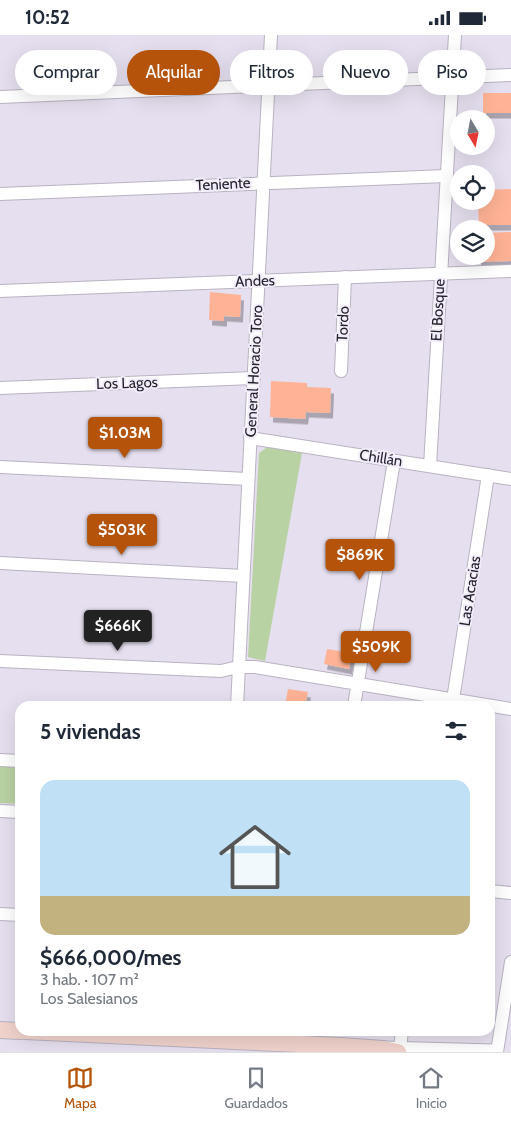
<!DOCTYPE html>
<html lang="es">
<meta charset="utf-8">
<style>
body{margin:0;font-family:Cabin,sans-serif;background:#f2f2f3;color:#1f2937;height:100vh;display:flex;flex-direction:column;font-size:19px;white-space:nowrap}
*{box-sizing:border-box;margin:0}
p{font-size:16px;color:#747a83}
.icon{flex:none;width:28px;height:28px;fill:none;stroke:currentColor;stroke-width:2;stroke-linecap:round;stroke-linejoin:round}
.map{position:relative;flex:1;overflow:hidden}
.details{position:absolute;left:15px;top:666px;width:480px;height:335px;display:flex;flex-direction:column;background:#fff;border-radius:15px;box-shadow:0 5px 20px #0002}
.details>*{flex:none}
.banner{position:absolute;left:15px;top:15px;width:481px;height:45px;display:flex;gap:10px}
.needle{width:32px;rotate:170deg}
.fabs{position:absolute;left:450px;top:75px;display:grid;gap:10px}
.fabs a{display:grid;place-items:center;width:45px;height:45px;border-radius:50%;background:#fff;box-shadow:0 5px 20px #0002;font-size:25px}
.price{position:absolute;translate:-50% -42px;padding:0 11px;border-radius:5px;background:#b45309;color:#fff;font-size:16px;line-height:32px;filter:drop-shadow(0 1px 2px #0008)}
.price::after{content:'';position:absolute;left:50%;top:30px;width:15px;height:11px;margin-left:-8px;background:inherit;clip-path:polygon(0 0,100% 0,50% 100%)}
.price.active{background:#222;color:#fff}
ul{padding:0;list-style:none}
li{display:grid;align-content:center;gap:10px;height:265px;padding:0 25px}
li+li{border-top:1px solid #e0e1e3}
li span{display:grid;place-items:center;height:155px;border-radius:15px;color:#555}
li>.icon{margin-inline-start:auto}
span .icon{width:90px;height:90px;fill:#fffc;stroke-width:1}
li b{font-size:21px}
h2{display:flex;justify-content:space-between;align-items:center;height:60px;padding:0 25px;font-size:21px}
.pill{padding:0 18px;border-radius:22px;background:#fff;box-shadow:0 5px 20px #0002;font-size:18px;line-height:45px}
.pill.active{background:#b45309;color:#fff}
.status{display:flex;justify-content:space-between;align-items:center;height:35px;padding:0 25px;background:#fff;direction:ltr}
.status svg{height:14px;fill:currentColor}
.menu{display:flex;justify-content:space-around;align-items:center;height:70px;border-top:1px solid #e0e1e3;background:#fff;font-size:14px;color:#747a83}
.menu a{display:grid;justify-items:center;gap:2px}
.menu .active{color:#b45309}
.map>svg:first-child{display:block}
.green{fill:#b9d2a3}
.building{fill:#ffb396;filter:url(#shadow)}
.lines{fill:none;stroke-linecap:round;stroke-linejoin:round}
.minor-casing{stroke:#b9b2c1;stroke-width:14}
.tertiary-casing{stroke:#b9b2c1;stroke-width:17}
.secondary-casing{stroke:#b9b2c1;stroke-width:18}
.minor{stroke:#fff;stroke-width:12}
.tertiary{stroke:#fff;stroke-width:15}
.secondary{stroke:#f1d3cc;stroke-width:16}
.labels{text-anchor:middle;stroke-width:4;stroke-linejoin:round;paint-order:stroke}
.street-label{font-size:15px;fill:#242228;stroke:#f3ecfc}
</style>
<div class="status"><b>10:52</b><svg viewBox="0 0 49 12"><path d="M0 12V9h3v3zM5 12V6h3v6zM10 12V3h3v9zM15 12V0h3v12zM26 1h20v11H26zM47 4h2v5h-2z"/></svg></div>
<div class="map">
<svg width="511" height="1017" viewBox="0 0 511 1017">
<defs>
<filter id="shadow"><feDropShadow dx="3" dy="5.5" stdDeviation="0" flood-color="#0004"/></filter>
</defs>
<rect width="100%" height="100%" fill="#e6dfef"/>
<g class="green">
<path d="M269,411L302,418L265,626L248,622L259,418Z"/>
<path d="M0,729H20V769L0,768Z"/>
</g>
<g class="building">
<rect x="483" y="58" width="28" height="20"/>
<path d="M511,154V190H479L478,166H486V155Z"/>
<path d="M511,197V226L478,227V221H486V198Z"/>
<path d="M210,257L241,260L240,282L224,281V286L209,285Z"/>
<path d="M271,346L307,348V352L331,353L330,378L306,377L305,384L270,382Z"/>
<path d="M327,614L352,618L349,634L324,629Z"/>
<path d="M288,654L308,657L305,671H285Z"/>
</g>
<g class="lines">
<g class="minor-casing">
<g id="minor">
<path d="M0,62L511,40"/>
<path d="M0,159L446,141"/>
<path d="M0,256L511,236"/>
<path d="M341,336L345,242"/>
<path d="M0,353L253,343"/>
<path d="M250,403L511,444"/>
<path d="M430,431L455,0"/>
<path d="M0,432L248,444"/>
<path d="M0,528L243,541"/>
<path d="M0,626L221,636L238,632H255L511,674"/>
<path d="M237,671L271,0"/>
<path d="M354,671L394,426"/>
<path d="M452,671L488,440"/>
<path d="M0,725L20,726"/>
<path d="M0,776L20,777"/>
<path d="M490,856L511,858"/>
<path d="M0,879L20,880"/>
<path d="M400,1014L402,996"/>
<path d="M497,1017L511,927"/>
</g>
</g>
<g class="tertiary-casing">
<path id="tertiary" d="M384,1014L493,1017"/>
</g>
<g class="secondary-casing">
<g id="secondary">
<path d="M0,995L20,996"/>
<path d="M25,996L341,1011L383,1014L398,1017"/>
</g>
</g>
<use href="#minor" class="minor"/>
<use href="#tertiary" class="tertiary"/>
<use href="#secondary" class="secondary"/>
</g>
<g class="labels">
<g class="street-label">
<text transform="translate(223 149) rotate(-3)" y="5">Teniente</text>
<text transform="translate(255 246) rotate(-2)" y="5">Andes</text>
<text transform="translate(438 275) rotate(-87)" y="5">El Bosque</text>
<text transform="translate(343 289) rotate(-87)" y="5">Tordo</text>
<text transform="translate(254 336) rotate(-87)" y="5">General Horacio Toro</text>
<text transform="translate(127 348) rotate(-2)" y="5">Los Lagos</text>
<text transform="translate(381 423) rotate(9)" y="5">Chillán</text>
<text transform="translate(470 556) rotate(-81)" y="5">Las Acacias</text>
</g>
</g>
</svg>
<div class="fabs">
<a><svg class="needle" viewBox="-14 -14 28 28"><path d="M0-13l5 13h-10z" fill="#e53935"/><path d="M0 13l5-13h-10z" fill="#747a83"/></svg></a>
<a><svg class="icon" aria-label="locate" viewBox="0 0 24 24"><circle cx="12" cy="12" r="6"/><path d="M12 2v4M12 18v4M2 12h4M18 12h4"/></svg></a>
<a><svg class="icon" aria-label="layers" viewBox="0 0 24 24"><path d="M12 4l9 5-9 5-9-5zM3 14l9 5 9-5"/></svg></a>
</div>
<b class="price" style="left:125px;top:424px">$1.03M</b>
<b class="price" style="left:122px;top:521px">$503K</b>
<b class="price" style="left:360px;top:546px">$869K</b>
<b class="price active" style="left:118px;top:617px">$666K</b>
<b class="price" style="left:376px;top:638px">$509K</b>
<div class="banner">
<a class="pill">Comprar</a>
<a class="pill active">Alquilar</a>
<a class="pill">Filtros</a>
<a class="pill">Nuevo</a>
<a class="pill">Piso</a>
</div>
<section class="details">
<h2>5 viviendas<svg class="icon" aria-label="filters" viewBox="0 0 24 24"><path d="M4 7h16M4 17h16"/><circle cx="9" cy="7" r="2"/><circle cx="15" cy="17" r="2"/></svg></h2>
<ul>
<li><span style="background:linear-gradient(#bfe0f5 75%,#c2b280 0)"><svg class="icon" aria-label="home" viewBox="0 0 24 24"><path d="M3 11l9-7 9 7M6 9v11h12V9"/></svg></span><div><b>$666,000/mes</b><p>3 hab. · 107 m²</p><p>Los Salesianos</p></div></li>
</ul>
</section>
</div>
<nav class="menu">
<a class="active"><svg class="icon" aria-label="map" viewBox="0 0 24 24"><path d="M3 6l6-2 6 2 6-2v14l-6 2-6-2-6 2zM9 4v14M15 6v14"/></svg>Mapa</a>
<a><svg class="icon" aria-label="saved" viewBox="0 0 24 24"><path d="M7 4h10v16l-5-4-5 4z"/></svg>Guardados</a>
<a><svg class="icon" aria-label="home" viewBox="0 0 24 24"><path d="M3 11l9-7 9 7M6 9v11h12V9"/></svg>Inicio</a>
</nav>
